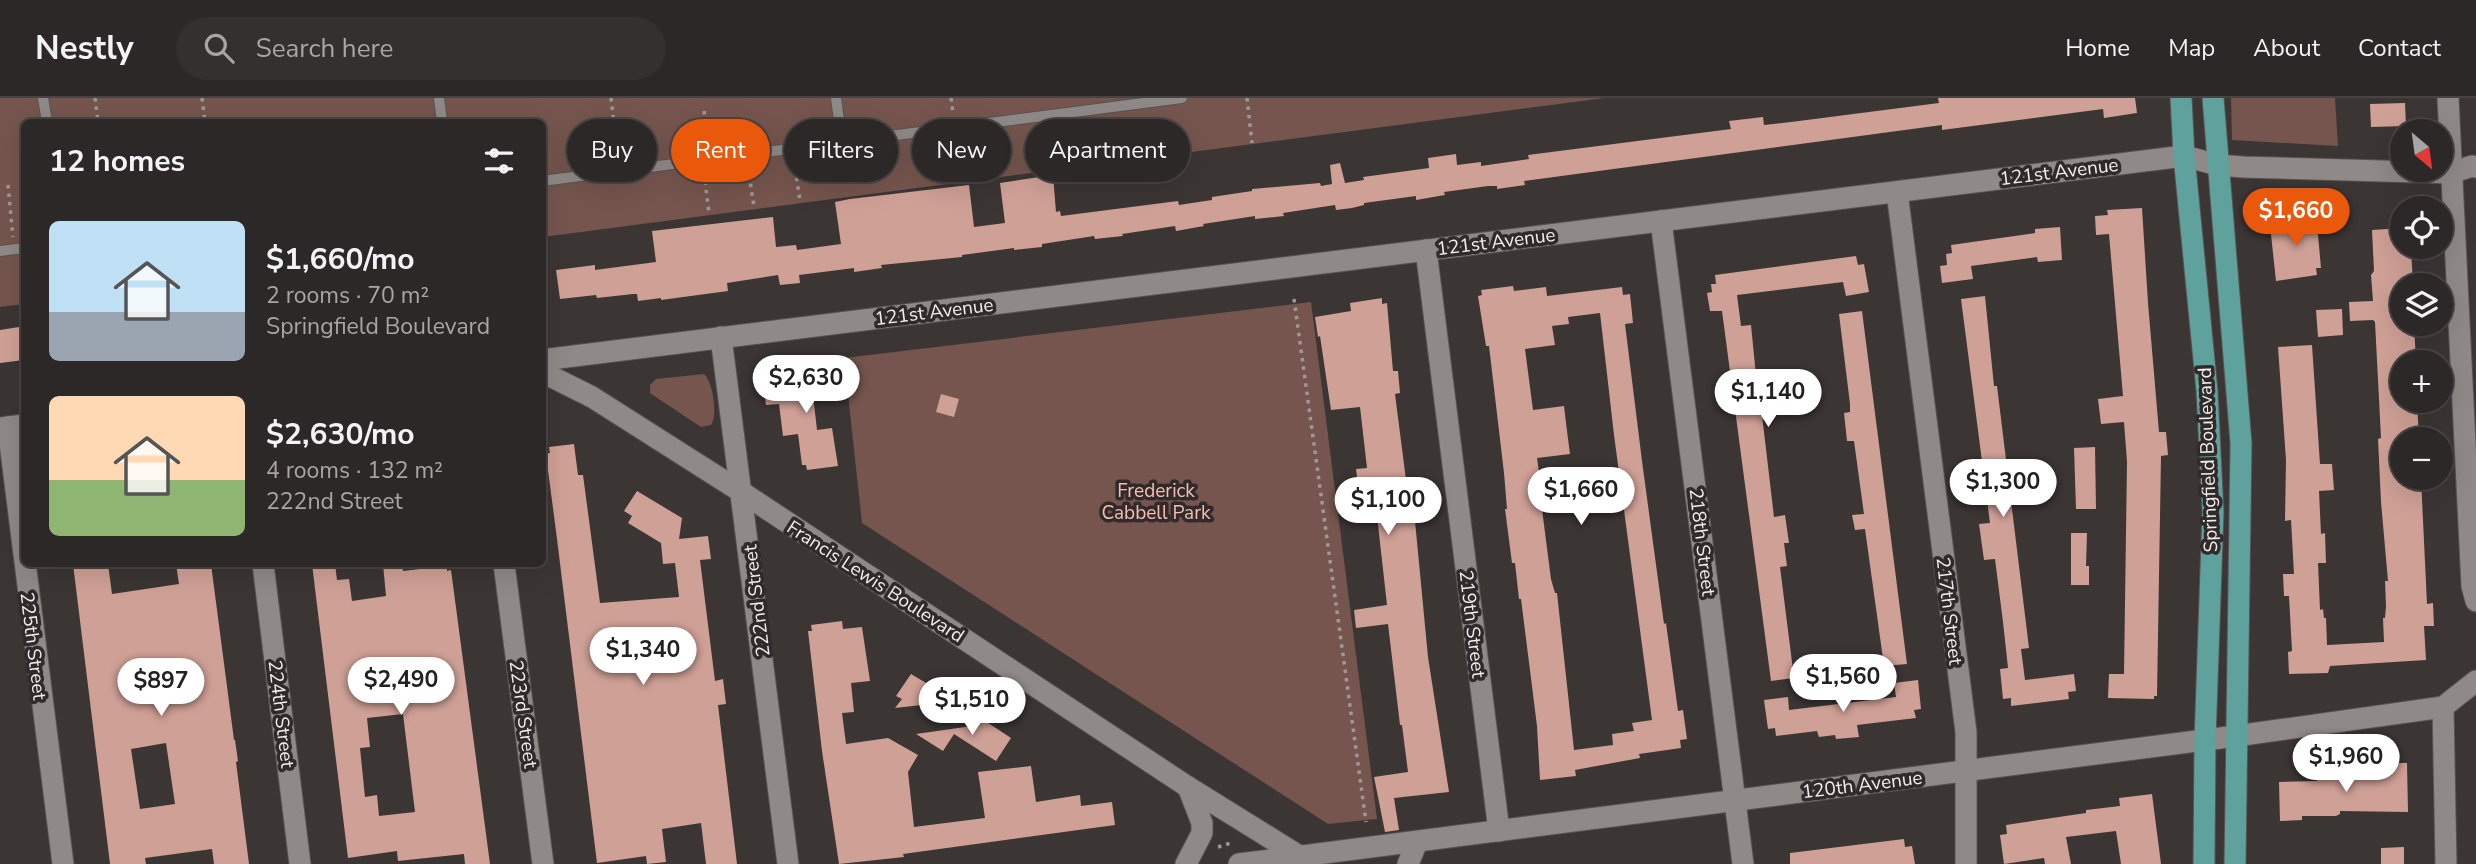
<!DOCTYPE html>
<meta charset="utf-8">
<style>
body{margin:0;font-family:"Nunito Sans",sans-serif;background:#34302f;color:#f1f3f6;height:100vh;display:flex;flex-direction:column;font-size:26px;white-space:nowrap}
*{box-sizing:border-box;margin:0}
p{font-size:23px;color:#a6a6a7}
.icon{flex:none;width:38px;height:38px;fill:none;stroke:currentColor;stroke-width:2;stroke-linecap:round;stroke-linejoin:round}
.map{position:relative;flex:1;overflow:hidden}
.details{position:absolute;left:21px;top:21px;width:525px;height:448px;display:flex;flex-direction:column;background:#2c2827;border-radius:10px;box-shadow:0 7px 28px #0002,0 0 0 2px #484444}
.details>*{flex:none}
.banner{position:absolute;left:567px;top:21px;width:665px;height:63px;display:flex;gap:14px}
.needle{width:46px;rotate:151deg}
.controls{position:absolute;left:2390px;top:21px;display:grid;gap:14px}
.controls a{display:grid;place-items:center;width:63px;height:63px;border-radius:50%;background:#2c2827;box-shadow:0 7px 28px #0002,0 0 0 2px #484444;font-size:35px}
.price{position:absolute;translate:-50% -60px;padding:0 16px;border-radius:24px;background:#fff;color:#222;font-size:23px;line-height:46px;filter:drop-shadow(0 2px 4px #0008)}
.price::after{content:'';position:absolute;left:50%;top:42px;width:21px;height:16px;margin-left:-10px;background:inherit;clip-path:polygon(0 0,100% 0,50% 100%)}
.price.on{background:#ea580c;color:#fff}
ul{padding:0;list-style:none}
li{display:flex;align-items:center;gap:21px;height:175px;padding:0 28px}
li span{display:grid;place-items:center;flex:none;width:196px;height:140px;border-radius:10px;color:#555}
li>.icon{margin-inline-start:auto}
span .icon{width:84px;height:84px;fill:#fffc;stroke-width:1}
li b{font-size:30px}
h2{display:flex;justify-content:space-between;align-items:center;height:84px;padding:0 28px;font-size:30px}
.chip{padding:0 24px;border-radius:32px;background:#2c2827;box-shadow:0 7px 28px #0002,0 0 0 2px #484444;font-size:24px;line-height:63px}
.chip.on{background:#ea580c;color:#fff}
header{display:flex;align-items:center;gap:42px;box-sizing:border-box;height:98px;padding:0 35px;background:#2c2827;border-bottom:2px solid #484444}
header strong{font-size:33px}
nav{display:flex;gap:38px;margin-inline-start:auto;font-size:24px}
.search{width:490px;height:63px;background:#34302f;display:flex;align-items:center;gap:18px;box-sizing:border-box;padding:0 24px;border-radius:38px;color:#a6a6a7;font-size:26px}
.map>svg:first-child{display:block}
.green{fill:#75554e}
.building{fill:#cfa096;fill-rule:evenodd}
.lines{fill:none;stroke-linecap:round;stroke-linejoin:round}
.lane-casing{stroke:#585352;stroke-width:12}
.street-casing{stroke:#585352;stroke-width:23}
.secondary-casing{stroke:#585352;stroke-width:23}
.primary-casing{stroke:#585352;stroke-width:23}
.path{stroke:#9e9998;stroke-width:3.5;stroke-dasharray:3.5 5;stroke-linecap:butt}
.lane{stroke:#8f8987;stroke-width:10}
.street{stroke:#8f8987;stroke-width:21}
.secondary{stroke:#8f8987;stroke-width:21}
.primary{stroke:#5ea19d;stroke-width:21}
.labels{text-anchor:middle;stroke-width:7;stroke-linejoin:round;paint-order:stroke}
.street-label{font-size:19px;fill:#f1edec;stroke:#302b2a}
.park-label{font-size:19px;fill:#f7bdb0;stroke:#302b2a}
</style>
<header>
<strong>Nestly</strong>
<div class="search"><svg class="icon" aria-label="search" viewBox="0 0 24 24"><circle cx="10" cy="10" r="6"/><path d="M15 15l6 6"/></svg>Search here</div>
<nav><a>Home</a><a>Map</a><a>About</a><a>Contact</a></nav>
</header>
<div class="map">
<svg width="2476" height="766" viewBox="0 0 2476 766">
<rect width="100%" height="100%" fill="#3b3534"/>
<g class="green">
<path d="M0,0H1605L543,139L542,24H24V206L0,209Z"/>
<path d="M2231,0H2335L2338,48L2232,42Z"/>
<path d="M1311,204L1377,721L1328,726L862,425L844,260Z"/>
<path d="M704,276C713,284 718,317 711,327L701,329L650,295V287L656,281Z"/>
</g>
<g class="building">
<path d="M1938,0H2135L2137,15L2104,20L2103,11L1942,32V27L1524,83L1525,87L1497,91V88H1488L1444,94L1445,97L1416,102V98L1364,105V107L1352,110L1336,112L1335,107L1283,115L1284,118L1255,121V118L1203,126L1204,128L1176,133L1175,128L1122,136L1123,138L1095,141L1094,138L1042,146V149L1014,152V150L962,157V159L881,167L882,170L854,174V170L799,177L800,185L780,187L778,177L727,185L728,193L661,202V200L638,203L637,196H633L597,200L596,197L560,201L556,172L595,167V172L656,164L652,133L773,119L776,149L796,147L797,152L841,146L835,104L850,101L969,87L974,129L1005,125L1000,85L1053,77L1056,114L1060,113L1061,118L1178,103L1179,107L1212,102V99L1252,93V91L1320,85L1321,88L1332,86L1330,67L1340,65L1345,85L1364,82L1363,79L1429,70L1428,60L1456,56L1457,67L1481,64V68L1529,61L1528,57L1731,31L1729,23L1763,19L1764,27L1791,24L1939,5Z"/>
<path d="M2405,5L2406,28L2371,29L2370,6Z"/>
<path d="M2142,110L2148,205L2159,334H2166L2168,357L2161,358L2157,598H2154V601L2108,600L2109,576H2124L2127,364L2124,324L2101,326L2098,301L2123,298L2109,136L2096,137L2095,118L2108,117L2107,112Z"/>
<path d="M2316,115L2321,170H2316L2317,177L2276,183L2270,127L2289,125V123L2299,122L2298,116Z"/>
<path d="M2060,129L2062,162L2038,164L2037,159L1971,168L1973,181L1942,185L1940,168L1947,167L1946,156L1952,155L1951,147L2035,135V131Z"/>
<path d="M2403,130V149H2411L2413,187H2403V226H2414L2416,264H2403V303H2417L2419,341H2403V380H2421L2427,506L2433,505L2434,528H2424L2426,562L2330,568L2328,575L2289,576L2288,554L2292,553L2289,498H2284L2283,476H2294L2291,422L2285,423L2286,362L2278,249L2312,247L2320,366H2332L2334,392L2319,393L2321,436L2325,435L2326,465H2318L2320,512L2323,511L2324,520H2326L2327,547L2384,544L2383,520H2385L2386,508L2385,483H2388L2381,404L2378,341L2381,340L2375,224L2373,222L2350,223L2349,204L2373,203L2371,177L2374,173L2372,132Z"/>
<path d="M1856,158L1858,167L1864,166L1869,194L1846,198L1843,184L1737,197L1741,228L1751,227L1760,318L1762,317L1774,419L1785,417L1789,445H1784L1787,468L1780,469L1794,580L1771,583L1722,213H1710L1707,195L1712,194L1711,186H1716L1715,177Z"/>
<path d="M1513,188L1514,193L1546,189L1547,198L1622,189L1623,197L1630,196L1633,225L1625,226L1642,363L1664,526L1666,525L1678,613L1683,612L1687,641L1680,642L1681,650L1639,656L1640,660L1575,672L1576,678L1540,682L1537,628L1521,501H1519L1515,465H1512L1505,411H1507L1504,375L1489,248H1486L1478,198L1482,197L1481,192ZM1600,215L1614,337L1652,622L1632,625L1634,633L1612,636L1613,647L1574,652L1557,495H1555L1551,481L1539,388H1541L1537,360L1570,356L1567,333L1564,308L1533,312L1525,251L1555,247L1552,228L1569,226L1568,219Z"/>
<path d="M1985,198L1994,288H1997L2029,550L2021,551L2025,582L2074,576L2076,593L2068,594L2069,601L2011,608V600L2003,601L2000,571L2008,570L2003,524L1995,461L1984,462L1979,426L1990,425L1961,201Z"/>
<path d="M1382,200V206L1387,205L1393,273H1398L1400,295L1395,296L1406,382L1412,423H1415L1428,559L1449,694L1394,700L1399,732L1385,734L1374,679L1408,674L1402,627H1400L1388,526L1356,530L1354,512L1387,507L1377,418L1362,420L1356,371L1367,370L1360,309L1331,312L1320,238L1318,239L1315,219L1351,213L1350,205Z"/>
<path d="M2342,211L2343,237L2318,239L2316,212Z"/>
<path d="M1862,213L1907,566L1884,568L1865,431L1855,432L1852,417L1864,416L1854,343H1847L1844,315L1850,314V306L1839,216Z"/>
<path d="M19,229L24,262L0,265V232Z"/>
<path d="M842,274L844,293L813,297L817,332L832,330L838,368L807,372L806,367H802L798,336L783,338L779,306L766,307L763,284Z"/>
<path d="M941,296L959,301L954,319L936,314Z"/>
<path d="M574,346L578,377H583L600,505L679,499L675,465L663,466L661,445L628,425L632,418L624,413L637,393L682,420L679,441L708,438L711,461L700,462L715,583L723,581L726,606L718,607L737,766H706L701,725L662,731L666,764L647,766L646,758L597,765L557,441L548,372L542,373V356L550,355L549,349Z"/>
<path d="M2095,349L2096,411H2076L2074,350Z"/>
<path d="M2071,435H2087L2086,468H2089V487H2071Z"/>
<path d="M73,466H108L112,496L179,486L176,466H211L234,642H235L238,663L236,664L249,766H214L212,751L145,760L146,766H110ZM166,645L175,706L140,711L131,651Z"/>
<path d="M312,466H335L337,482L349,481L352,503L386,498L383,466H402L403,473L447,468V473L451,472L490,766H465L464,756L398,763L397,753L348,760ZM403,616L415,714L379,718L377,697L365,699L360,650L370,649L367,620Z"/>
<path d="M842,523L843,531L862,529L870,583L851,585L854,614L842,615L846,646L888,640L918,657L908,674L914,729L985,720L978,674L1031,668L1036,704L1080,697L1081,708L1112,704L1115,727L903,756L904,759L839,766L822,653L808,533H812L811,527Z"/>
<path d="M911,576L938,592L930,606L895,610L902,601L896,598Z"/>
<path d="M1918,582L1921,611L1914,612L1916,620L1857,627L1859,639L1836,641L1835,637L1819,639L1817,633L1776,638L1775,630L1768,631L1764,602L1788,599L1789,612L1896,599L1894,585Z"/>
<path d="M970,613L1011,640L996,663L954,636L943,653L916,636L972,628Z"/>
<path d="M2385,665H2407L2408,714L2340,713V716L2336,718H2302V722L2280,723L2279,684L2317,683V678L2352,677V673L2385,672Z"/>
<path d="M2152,696L2161,766H2121L2116,733L2066,739L2071,766H2045L2044,760L2004,766L2000,737L2007,736L2006,727L2086,715V712L2120,708L2119,700Z"/>
<path d="M1904,741L1905,749L1912,748L1915,766H1790V755Z"/>
<path d="M2404,749V766H2381V750Z"/>
</g>
<g class="lines">
<g class="lane-casing">
<g id="lane">
<path d="M43,0L47,24"/>
<path d="M439,0L442,24"/>
<path d="M836,0L842,44"/>
<path d="M542,83L1182,0"/>
<path d="M0,153L24,150"/>
</g>
</g>
<g class="street-casing">
<g id="street">
<path d="M2448,0L2472,488L2476,503"/>
<path d="M1897,94L1966,634V766"/>
<path d="M1661,123L1743,766"/>
<path d="M1426,152L1499,733"/>
<path d="M721,239L788,766"/>
<path d="M542,262L2184,58L2218,67L2243,69L2451,75L2472,68L2476,69"/>
<path d="M8,329L63,766"/>
<path d="M263,466L300,766"/>
<path d="M504,466L543,766"/>
<path d="M2443,609L2446,766"/>
</g>
</g>
<g class="secondary-casing">
<g id="secondary">
<path d="M542,274L592,299L743,395L1188,689L1304,761"/>
<path d="M0,330L24,327"/>
<path d="M1186,766L1202,735V725L1188,689"/>
<path d="M1239,766L2236,638L2443,609L2476,583"/>
<path d="M1408,766L1417,744"/>
</g>
</g>
<g class="primary-casing">
<g id="primary">
<path d="M2181,0L2184,58L2207,293L2213,414L2205,642L2204,766"/>
<path d="M2213,0L2241,345L2235,766"/>
</g>
</g>
<g class="path">
<path d="M95,0L98,24"/>
<path d="M202,0L205,24"/>
<path d="M611,0L618,60"/>
<path d="M951,0L953,15"/>
<path d="M1247,0L1252,45"/>
<path d="M704,13L708,49"/>
<path d="M794,63L800,103"/>
<path d="M748,69L754,109"/>
<path d="M704,75L709,115"/>
<path d="M8,87L13,139"/>
<path d="M1294,201L1366,724"/>
<path d="M1218,749L1234,744"/>
</g>
<use href="#lane" class="lane"/>
<use href="#street" class="street"/>
<use href="#secondary" class="secondary"/>
<use href="#primary" class="primary"/>
</g>
<g class="labels">
<g class="street-label">
<text transform="translate(2059 73) rotate(-7)" y="7">121st Avenue</text>
<text transform="translate(1496 143) rotate(-7)" y="7">121st Avenue</text>
<text transform="translate(934 213) rotate(-7)" y="7">121st Avenue</text>
<text transform="translate(2207 362) rotate(-92)" y="7">Springfield Boulevard</text>
<text transform="translate(1703 444) rotate(83)" y="7">218th Street</text>
<text transform="translate(876 483) rotate(33)" y="7">Francis Lewis Boulevard</text>
<text transform="translate(756 503) rotate(-97)" y="7">222nd Street</text>
<text transform="translate(1950 513) rotate(83)" y="7">217th Street</text>
<text transform="translate(1473 526) rotate(83)" y="7">219th Street</text>
<text transform="translate(34 548) rotate(83)" y="7">225th Street</text>
<text transform="translate(282 616) rotate(83)" y="7">224th Street</text>
<text transform="translate(524 616) rotate(82)" y="7">223rd Street</text>
<text transform="translate(1862 686) rotate(-7)" y="7">120th Avenue</text>
</g>
<g class="park-label">
<text x="1156" y="399">Frederick<tspan x="1156" dy="22">Cabbell Park</tspan></text>
</g>
</g>
</svg>
<div class="controls">
<a><svg class="needle" viewBox="-14 -14 28 28"><path d="M0-13l5 13h-10z" fill="#e53935"/><path d="M0 13l5-13h-10z" fill="#a6a6a7"/></svg></a>
<a><svg class="icon" aria-label="locate" viewBox="0 0 24 24"><circle cx="12" cy="12" r="6"/><path d="M12 2v4M12 18v4M2 12h4M18 12h4"/></svg></a>
<a><svg class="icon" aria-label="layers" viewBox="0 0 24 24"><path d="M12 4l9 5-9 5-9-5zM3 14l9 5 9-5"/></svg></a>
<a>+</a>
<a>−</a>
</div>
<b class="price on" style="left:2296px;top:150px">$1,660</b>
<b class="price" style="left:806px;top:317px">$2,630</b>
<b class="price" style="left:1768px;top:331px">$1,140</b>
<b class="price" style="left:2003px;top:421px">$1,300</b>
<b class="price" style="left:1581px;top:429px">$1,660</b>
<b class="price" style="left:1388px;top:439px">$1,100</b>
<b class="price" style="left:643px;top:589px">$1,340</b>
<b class="price" style="left:1843px;top:616px">$1,560</b>
<b class="price" style="left:401px;top:619px">$2,490</b>
<b class="price" style="left:161px;top:620px">$897</b>
<b class="price" style="left:972px;top:639px">$1,510</b>
<b class="price" style="left:2346px;top:696px">$1,960</b>
<div class="banner">
<a class="chip">Buy</a>
<a class="chip on">Rent</a>
<a class="chip">Filters</a>
<a class="chip">New</a>
<a class="chip">Apartment</a>
</div>
<section class="details">
<h2>12 homes<svg class="icon" aria-label="filters" viewBox="0 0 24 24"><path d="M4 7h16M4 17h16"/><circle cx="9" cy="7" r="2"/><circle cx="15" cy="17" r="2"/></svg></h2>
<ul>
<li><span style="background:linear-gradient(#bfe0f5 65%,#9aa5b1 0)"><svg class="icon" aria-label="home" viewBox="0 0 24 24"><path d="M3 11l9-7 9 7M6 9v11h12V9"/></svg></span><div><b>$1,660/mo</b><p>2 rooms · 70 m²</p><p>Springfield Boulevard</p></div></li>
<li><span style="background:linear-gradient(#ffd9b3 60%,#8fb573 0)"><svg class="icon" aria-label="home" viewBox="0 0 24 24"><path d="M3 11l9-7 9 7M6 9v11h12V9"/></svg></span><div><b>$2,630/mo</b><p>4 rooms · 132 m²</p><p>222nd Street</p></div></li>
</ul>
</section>
</div>
